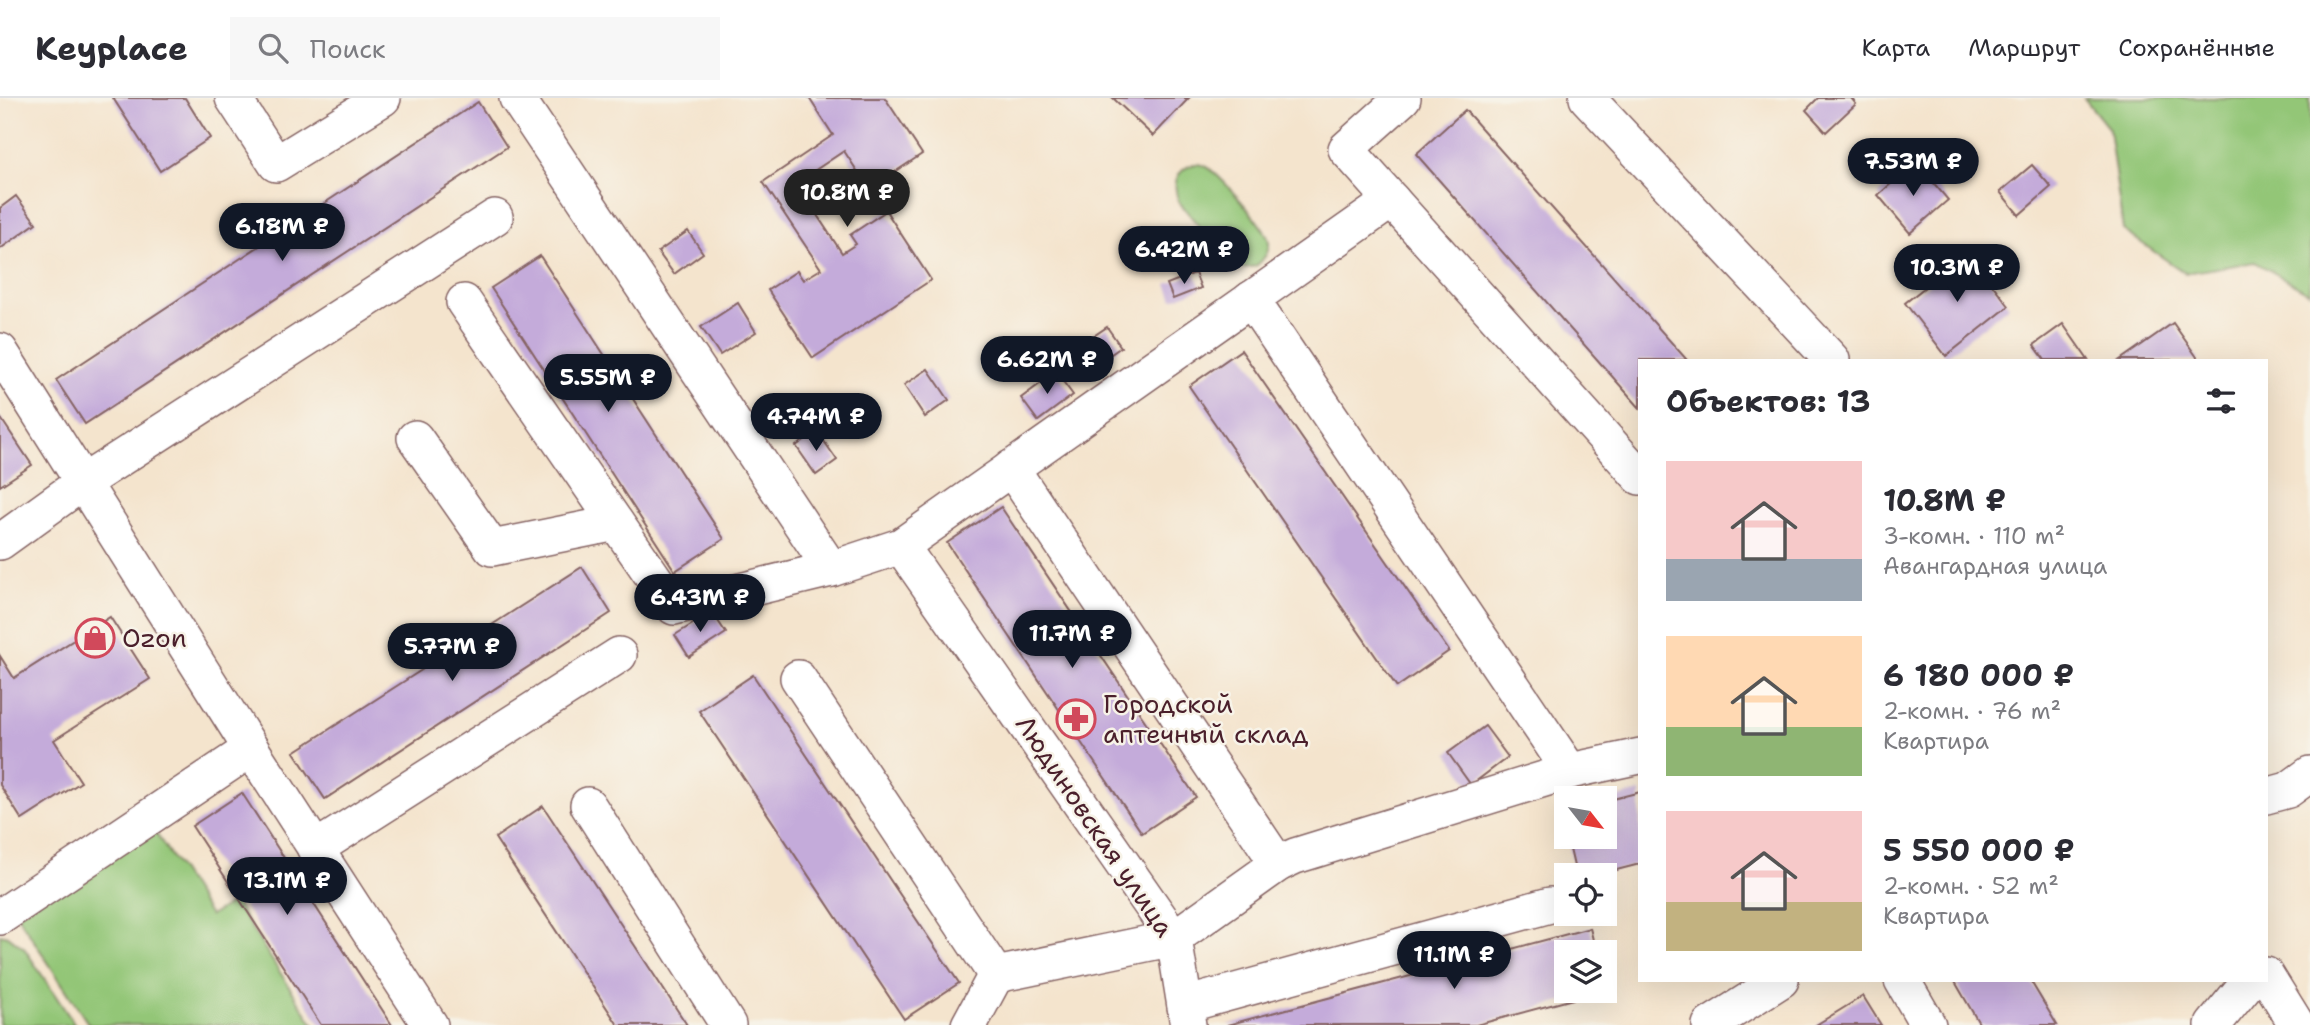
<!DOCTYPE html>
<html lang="ru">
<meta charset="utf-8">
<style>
body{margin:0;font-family:"Shantell Sans",sans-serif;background:#f7f7f7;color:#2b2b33;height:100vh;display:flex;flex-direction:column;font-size:26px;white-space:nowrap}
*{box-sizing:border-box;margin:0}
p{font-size:23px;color:#7c7c81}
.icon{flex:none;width:38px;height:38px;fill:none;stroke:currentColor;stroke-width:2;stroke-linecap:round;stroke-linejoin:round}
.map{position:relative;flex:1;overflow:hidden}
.details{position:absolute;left:1638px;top:261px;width:630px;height:623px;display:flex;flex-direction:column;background:#fff;border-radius:0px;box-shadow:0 7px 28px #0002}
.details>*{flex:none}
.needle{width:46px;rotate:121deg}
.tools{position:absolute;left:1554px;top:688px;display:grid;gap:14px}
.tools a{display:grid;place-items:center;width:63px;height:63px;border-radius:0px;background:#fff;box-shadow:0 7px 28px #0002;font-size:35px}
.price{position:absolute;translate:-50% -60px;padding:0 16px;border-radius:24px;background:#111827;color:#fff;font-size:23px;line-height:46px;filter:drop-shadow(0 2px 4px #0008)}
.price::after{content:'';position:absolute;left:50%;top:42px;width:21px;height:16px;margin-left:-10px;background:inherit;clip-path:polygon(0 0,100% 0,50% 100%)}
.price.active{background:#222;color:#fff}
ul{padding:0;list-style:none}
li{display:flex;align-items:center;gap:21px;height:175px;padding:0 28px}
li span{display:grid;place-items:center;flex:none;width:196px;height:140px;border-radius:0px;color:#555}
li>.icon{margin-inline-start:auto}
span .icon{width:84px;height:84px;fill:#fffc;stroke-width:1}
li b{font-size:30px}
h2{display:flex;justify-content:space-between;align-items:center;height:84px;padding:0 28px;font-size:30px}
header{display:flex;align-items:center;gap:42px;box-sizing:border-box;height:98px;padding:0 35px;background:#fff;border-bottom:2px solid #e1e1e2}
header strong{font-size:33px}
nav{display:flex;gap:38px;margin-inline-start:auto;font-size:24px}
.search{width:490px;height:63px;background:#f7f7f7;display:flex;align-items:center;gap:18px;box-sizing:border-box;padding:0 24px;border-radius:0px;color:#7c7c81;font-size:26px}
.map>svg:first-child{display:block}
.green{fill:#93c677;stroke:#6e7251;stroke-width:2}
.building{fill:#c4abda}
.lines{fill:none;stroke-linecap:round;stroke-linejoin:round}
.minor-casing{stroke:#866464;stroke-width:38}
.minor{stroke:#fff;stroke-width:35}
.labels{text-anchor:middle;stroke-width:5;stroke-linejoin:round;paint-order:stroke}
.poi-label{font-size:26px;fill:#4a1f2b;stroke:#f7f3e8;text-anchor:start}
.street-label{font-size:26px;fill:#4a1f2b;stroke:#f7f3e8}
</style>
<header>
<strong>Keyplace</strong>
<div class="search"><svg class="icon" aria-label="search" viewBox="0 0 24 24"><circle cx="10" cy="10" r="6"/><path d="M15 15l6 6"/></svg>Поиск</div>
<nav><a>Карта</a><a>Маршрут</a><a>Сохранённые</a></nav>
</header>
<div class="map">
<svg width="2310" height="927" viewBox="0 0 2310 927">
<rect width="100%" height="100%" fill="#f7f3e8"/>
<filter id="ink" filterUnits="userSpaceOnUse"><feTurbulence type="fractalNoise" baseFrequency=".0143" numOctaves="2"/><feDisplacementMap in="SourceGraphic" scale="14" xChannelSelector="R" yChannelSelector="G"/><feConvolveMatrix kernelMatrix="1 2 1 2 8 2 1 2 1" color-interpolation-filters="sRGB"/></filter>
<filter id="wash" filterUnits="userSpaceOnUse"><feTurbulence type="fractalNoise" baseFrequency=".00686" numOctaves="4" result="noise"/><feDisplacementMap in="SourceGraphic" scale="28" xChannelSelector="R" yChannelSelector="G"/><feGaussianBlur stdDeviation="1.57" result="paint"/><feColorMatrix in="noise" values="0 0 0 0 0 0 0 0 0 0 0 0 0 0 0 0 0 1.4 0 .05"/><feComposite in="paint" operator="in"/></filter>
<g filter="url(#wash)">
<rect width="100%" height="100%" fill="#f4e4cd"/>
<g class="green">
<path d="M2084,0H2310V195L2255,164L2185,175L2123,132L2109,31Z"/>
<path d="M1194,66C1198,66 1202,66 1205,68C1218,74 1268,132 1269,144C1270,153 1263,163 1256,168L1244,170L1229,165L1179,104C1172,86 1175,73 1194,66Z"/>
<path d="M152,729L210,818L234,803L314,927H89L17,817Z"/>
<path d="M0,836L8,838L24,850L75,927H0Z"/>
</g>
<g id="blocks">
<g class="building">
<path d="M113,0H185L210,40L160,73Z"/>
<path d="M809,0H885L922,56L869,91L844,53L796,85L842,155L856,146L850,137L886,113L931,182L813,260L768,192L797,173L803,182L821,171L763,84L833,37Z"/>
<path d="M1113,0H1189L1153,38Z"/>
<path d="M1818,0H1851L1856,6L1826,34L1806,12Z"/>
<path d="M478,4L507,49L85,326L56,282Z"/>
<path d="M1465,12L1687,262H1640V310L1416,56Z"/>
<path d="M1916,64L1948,102L1910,135L1878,97Z"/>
<path d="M2032,67L2051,89L2019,117L2000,94Z"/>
<path d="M16,98L36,125L0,151V110Z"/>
<path d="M688,133L703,155L674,176L658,154Z"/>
<path d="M1968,155L2009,208L1946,258L1905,205Z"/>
<path d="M540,158L724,441L675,473L491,190Z"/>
<path d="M1195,175L1201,190L1173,201L1167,186Z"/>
<path d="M738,205L756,234L720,257L701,229Z"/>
<path d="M2173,225L2199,262H2120Z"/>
<path d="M2063,226L2088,262H2045L2034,247Z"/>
<path d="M1107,229L1121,249L1090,271L1076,250Z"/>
<path d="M1241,252L1449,553L1397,589L1189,288Z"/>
<path d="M928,271L949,302L925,319L904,287Z"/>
<path d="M1056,274L1073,297L1038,323L1021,300Z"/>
<path d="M0,319L32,367L0,388Z"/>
<path d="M817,333L837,362L816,377L796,348Z"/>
<path d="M1001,409L1196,699L1142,735L947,445Z"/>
<path d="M582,469L611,515L325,701L294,654Z"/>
<path d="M712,514L726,535L689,559L675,537Z"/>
<path d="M110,519L150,581L54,642L81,684L22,722L0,687V558L14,580Z"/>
<path d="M753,577L959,885L904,921L699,613Z"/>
<path d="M1485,628L1508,659L1471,687L1448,655Z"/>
<path d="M1640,694V766L1597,777H1576L1567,738H1605V703Z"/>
<path d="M242,695L392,927H321L192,728Z"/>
<path d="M543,708L687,927H618L495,740Z"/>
<path d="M1590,830L1596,854H1566V892L1603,893L1476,927H1227Z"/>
<path d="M1954,882H2030L2057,927H1980Z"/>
<path d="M1863,898L1881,927H1816Z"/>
</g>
</g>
</g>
<g filter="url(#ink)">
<use href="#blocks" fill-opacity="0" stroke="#866464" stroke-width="2"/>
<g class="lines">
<g class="minor-casing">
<g id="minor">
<path d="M233,0L276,66L383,0"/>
<path d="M517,0L831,471L901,448L1392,102"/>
<path d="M1403,0L1346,51L1640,379"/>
<path d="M1587,0L1832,262"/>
<path d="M1251,201L1570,673"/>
<path d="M464,204L674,509L831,471"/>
<path d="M0,253L251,651L430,927"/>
<path d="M415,340L492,450L616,425"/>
<path d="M1011,370L1278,766"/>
<path d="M0,444L82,385L495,119"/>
<path d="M901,448L1174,840L1188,927"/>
<path d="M798,580L996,877L1174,840L1278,766L1295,758L1570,673L1640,658"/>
<path d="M2266,698L2288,692L2310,676"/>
<path d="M588,707L728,927"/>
<path d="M315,751L619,557"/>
<path d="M0,819L251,651"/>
<path d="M2266,877L2297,927"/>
<path d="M1902,882L1928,927"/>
<path d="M1185,907L1550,807"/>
<path d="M969,927L996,877"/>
<path d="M1710,927L1781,882"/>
<path d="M2213,927L2250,882"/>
</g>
</g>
<use href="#minor" class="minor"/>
</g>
</g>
<defs>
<g id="shop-ring" transform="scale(2.0125)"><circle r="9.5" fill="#f7f3e8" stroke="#d1495b" stroke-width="1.5"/><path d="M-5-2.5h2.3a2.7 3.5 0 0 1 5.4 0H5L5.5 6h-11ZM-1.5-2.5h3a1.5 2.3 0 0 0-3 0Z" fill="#d1495b"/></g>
<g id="pharmacy-ring" transform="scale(2.0125)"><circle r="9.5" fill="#f7f3e8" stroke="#d1495b" stroke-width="1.5"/><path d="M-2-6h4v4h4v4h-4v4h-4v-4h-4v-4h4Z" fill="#d1495b"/></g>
</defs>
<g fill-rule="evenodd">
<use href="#shop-ring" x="95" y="540"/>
<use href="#pharmacy-ring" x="1076" y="621"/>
</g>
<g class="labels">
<g class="poi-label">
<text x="122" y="549">Ozon</text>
<text x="1103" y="615">Городской<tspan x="1103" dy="30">аптечный склад</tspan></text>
</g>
<g class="street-label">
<text transform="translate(1095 728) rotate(56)" y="9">Людиновская улица</text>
</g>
</g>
</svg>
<div class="tools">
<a><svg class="needle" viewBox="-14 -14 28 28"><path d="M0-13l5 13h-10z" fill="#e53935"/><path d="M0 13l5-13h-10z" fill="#7c7c81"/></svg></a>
<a><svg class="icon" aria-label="locate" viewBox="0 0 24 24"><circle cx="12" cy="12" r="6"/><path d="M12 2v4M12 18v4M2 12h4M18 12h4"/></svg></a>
<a><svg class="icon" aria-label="layers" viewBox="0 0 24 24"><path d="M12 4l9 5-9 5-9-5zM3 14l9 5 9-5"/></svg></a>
</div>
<b class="price" style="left:1913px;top:100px">7.53M ₽</b>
<b class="price active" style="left:847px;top:131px">10.8M ₽</b>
<b class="price" style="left:282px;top:165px">6.18M ₽</b>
<b class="price" style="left:1184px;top:188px">6.42M ₽</b>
<b class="price" style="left:1957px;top:206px">10.3M ₽</b>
<b class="price" style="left:1047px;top:298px">6.62M ₽</b>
<b class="price" style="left:608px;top:316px">5.55M ₽</b>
<b class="price" style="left:816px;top:355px">4.74M ₽</b>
<b class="price" style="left:700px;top:536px">6.43M ₽</b>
<b class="price" style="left:1072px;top:572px">11.7M ₽</b>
<b class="price" style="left:452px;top:585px">5.77M ₽</b>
<b class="price" style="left:287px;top:819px">13.1M ₽</b>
<b class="price" style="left:1454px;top:893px">11.1M ₽</b>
<section class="details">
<h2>Объектов: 13<svg class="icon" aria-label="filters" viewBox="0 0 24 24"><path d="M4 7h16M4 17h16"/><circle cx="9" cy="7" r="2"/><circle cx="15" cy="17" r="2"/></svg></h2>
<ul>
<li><span style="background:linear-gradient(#f6c9c9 70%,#9aa5b1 0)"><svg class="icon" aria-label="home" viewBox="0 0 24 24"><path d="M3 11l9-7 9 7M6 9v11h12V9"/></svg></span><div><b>10.8M ₽</b><p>3-комн. · 110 m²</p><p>Авангардная улица</p></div></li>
<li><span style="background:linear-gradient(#ffd9b3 65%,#8fb573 0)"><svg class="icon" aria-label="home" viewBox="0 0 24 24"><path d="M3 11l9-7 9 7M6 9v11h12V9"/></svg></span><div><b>6 180 000 ₽</b><p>2-комн. · 76 m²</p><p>Квартира</p></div></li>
<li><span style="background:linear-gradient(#f6c9c9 65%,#c2b280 0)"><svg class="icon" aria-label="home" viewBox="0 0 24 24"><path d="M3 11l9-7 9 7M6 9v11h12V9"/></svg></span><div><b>5 550 000 ₽</b><p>2-комн. · 52 m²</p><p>Квартира</p></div></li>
</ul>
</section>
</div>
